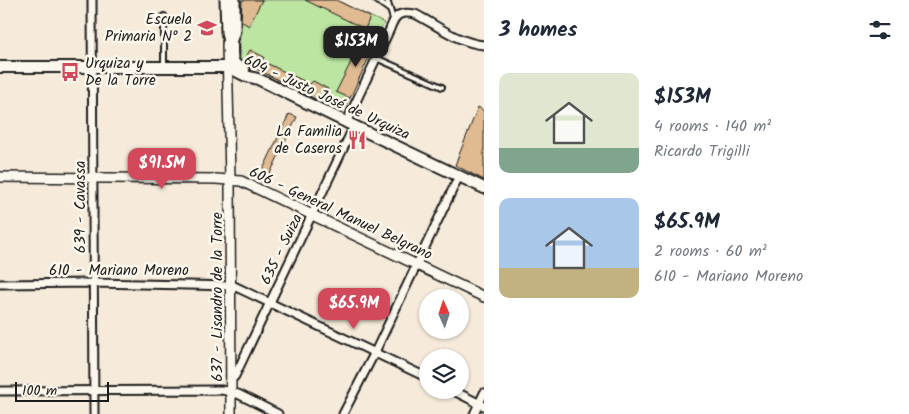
<!DOCTYPE html>
<meta charset="utf-8">
<style>
body{margin:0;font-family:Kalam,sans-serif;background:#f2f2f3;color:#1f2937;height:100vh;display:flex;flex-direction:column;font-size:19px;white-space:nowrap}
*{box-sizing:border-box;margin:0}
p{font-size:16px;color:#747a83}
.icon{flex:none;width:28px;height:28px;fill:none;stroke:currentColor;stroke-width:2;stroke-linecap:round;stroke-linejoin:round}
.map{position:relative;flex:1;overflow:hidden}
.sheet{display:flex;flex-direction:column;background:#fff;width:425px}
.sheet>*{flex:none}
.needle{width:32px;rotate:357deg}
.controls{position:absolute;left:419px;top:289px;display:grid;gap:10px}
.controls a{display:grid;place-items:center;width:50px;height:50px;border-radius:50%;background:#fff;box-shadow:0 1px 4px #0004;font-size:25px}
.scale{position:absolute;left:15px;bottom:12px;width:94px;box-sizing:border-box;padding-left:5px;border:2px solid #1c1c1c;border-top:0;font-size:14px;line-height:18px;white-space:nowrap;color:#1c1c1c;-webkit-text-stroke:4px #fbf7ec;paint-order:stroke}
.price{position:absolute;translate:-50% -42px;padding:0 11px;border-radius:10px;background:#d1495b;color:#fff;font-size:16px;line-height:32px;filter:drop-shadow(0 1px 2px #0008)}
.price::after{content:'';position:absolute;left:50%;top:30px;width:15px;height:11px;margin-left:-8px;background:inherit;clip-path:polygon(0 0,100% 0,50% 100%)}
.price.active{background:#222;color:#fff}
ul{padding:0;list-style:none}
li{display:flex;align-items:center;gap:15px;height:125px;padding:0 15px}
li span{display:grid;place-items:center;flex:none;width:140px;height:100px;border-radius:10px;color:#555}
li>.icon{margin-inline-start:auto}
span .icon{width:60px;height:60px;fill:#fffc;stroke-width:1}
li b{font-size:21px}
h2{display:flex;justify-content:space-between;align-items:center;height:60px;padding:0 15px;font-size:21px}
main{display:flex;flex:1;min-height:0}
.map>svg:first-child{display:block}
.green{fill:#bce5a1;stroke:#6c805e}
.building{fill:#e0bb91;stroke:#1c1c1c}
.lines{fill:none;stroke-linecap:round;stroke-linejoin:round}
.service-casing{stroke:#1c1c1c;stroke-width:8}
.minor-casing{stroke:#1c1c1c;stroke-width:11}
.tertiary-casing{stroke:#1c1c1c;stroke-width:12}
.secondary-casing{stroke:#1c1c1c;stroke-width:14}
.service{stroke:#fbf7ec;stroke-width:4}
.minor{stroke:#fbf7ec;stroke-width:7}
.tertiary{stroke:#fbf7ec;stroke-width:9}
.secondary{stroke:#fbf7ec;stroke-width:10}
.labels{text-anchor:middle;stroke-width:5;stroke-linejoin:round;paint-order:stroke}
.poi-label{font-size:15px;fill:#1c1c1c;stroke:#fbf7ec;text-anchor:end}
.street-label{font-size:15px;fill:#1c1c1c;stroke:#fbf7ec}
</style>
<main>
<div class="map">
<svg width="484" height="414" viewBox="0 0 484 414">
<rect width="100%" height="100%" fill="#f6ebda"/>
<filter id="ink" filterUnits="userSpaceOnUse"><feTurbulence type="fractalNoise" baseFrequency=".02" numOctaves="2"/><feDisplacementMap in="SourceGraphic" scale="10" xChannelSelector="R" yChannelSelector="G"/><feConvolveMatrix kernelMatrix="1 2 1 2 8 2 1 2 1" color-interpolation-filters="sRGB"/></filter>
<g filter="url(#ink)">
<path class="green" d="M239,0H336L384,23L345,108L342,106L339,110L242,62L240,59Z"/>
<g class="building">
<path d="M242,0H262L249,26L241,21Z"/>
<path d="M305,0H336L370,17L365,29Z"/>
<path d="M364,36L376,42L350,98L336,92Z"/>
<path d="M250,50L264,57L262,61L310,84L313,81L328,89L321,102L243,62Z"/>
<path d="M478,107L484,111V180L455,165Z"/>
<path d="M289,114L297,117L265,184L258,180Z"/>
<path d="M156,153H164L163,172H156Z"/>
</g>
<g class="lines">
<g class="service-casing">
<g id="service">
<path d="M376,0L390,10"/>
<path d="M387,0L393,19"/>
<path d="M376,58L442,87"/>
<path d="M164,67V16"/>
</g>
</g>
<g class="minor-casing">
<g id="minor">
<path d="M92,0L94,414"/>
<path d="M224,0L225,32L227,42"/>
<path d="M233,40L236,31V0"/>
<path d="M346,123L390,29C395,15 399,11 415,14C437,25 458,43 484,45"/>
<path d="M0,284L94,283L234,286L428,378"/>
<path d="M230,381L235,376L354,126"/>
<path d="M452,390L484,406"/>
<path d="M0,391L222,390L238,394L278,414"/>
<path d="M343,414L375,352L459,176"/>
<path d="M474,414L484,393"/>
</g>
</g>
<g class="tertiary-casing">
<g id="tertiary">
<path d="M230,0L231,37"/>
<path d="M230,31L227,45L230,179L231,414"/>
<path d="M0,177L216,179L241,181L484,297"/>
</g>
</g>
<g class="secondary-casing">
<g id="secondary">
<path d="M232,45C232,59 231,64 244,70"/>
<path d="M0,67H228L246,76L258,79L354,126L484,188"/>
</g>
</g>
<use href="#service" class="service"/>
<use href="#minor" class="minor"/>
<use href="#tertiary" class="tertiary"/>
<use href="#secondary" class="secondary"/>
</g>
</g>
<defs>
<g id="school-bare" transform="scale(1.5)"><path d="M0-5L7-2L0 1L-7-2ZM-4 1L0 2.5L4 1V4Q0 6-4 4Z" fill="#d1495b" stroke="#fbf7ec" stroke-width="2.5" paint-order="stroke"/></g>
<g id="bus-bare" transform="scale(1.5)"><path d="M-5-6H5V4H4V6H2V4H-2V6H-4V4H-5ZM-3.5-4V0h7V-4ZM-3.5 1.2v1.5H-2V1.2ZM2 1.2v1.5H3.5V1.2Z" fill="#d1495b" stroke="#fbf7ec" stroke-width="2.5" paint-order="stroke"/></g>
<g id="restaurant-bare" transform="scale(1.5)"><path d="M-5-6h1v4h1v-4h1v4h1v-4h1v5L-1.5 .5V6h-2V.5L-5-1ZM5-6V6H3V1.5H1.5Q1.5-4 5-6Z" fill="#d1495b" stroke="#fbf7ec" stroke-width="2.5" paint-order="stroke"/></g>
</defs>
<g fill-rule="evenodd">
<use href="#school-bare" x="207" y="28"/>
<use href="#bus-bare" x="70" y="72"/>
<use href="#restaurant-bare" x="357" y="140"/>
</g>
<g class="labels">
<g class="poi-label">
<text x="192" y="24">Escuela<tspan x="192" dy="17">Primaria N° 2</tspan></text>
<text x="85" y="68" text-anchor="start">Urquiza y<tspan x="85" dy="17">De la Torre</tspan></text>
<text x="342" y="136">La Familia<tspan x="342" dy="17">de Caseros</tspan></text>
</g>
<g class="street-label">
<text transform="translate(327 97) rotate(25)" y="5">604 - Justo José de Urquiza</text>
<text transform="translate(80 207) rotate(-90)" y="5">639 - Cavassa</text>
<text transform="translate(341 213) rotate(25)" y="5">606 - General Manuel Belgrano</text>
<text transform="translate(281 249) rotate(-64)" y="5">635 - Suiza</text>
<text x="119" y="275">610 - Mariano Moreno</text>
<text transform="translate(217 297) rotate(-90)" y="5">637 - Lisandro de la Torre</text>
</g>
</g>
</svg>
<div class="controls">
<a><svg class="needle" viewBox="-14 -14 28 28"><path d="M0-13l5 13h-10z" fill="#e53935"/><path d="M0 13l5-13h-10z" fill="#747a83"/></svg></a>
<a><svg class="icon" aria-label="layers" viewBox="0 0 24 24"><path d="M12 4l9 5-9 5-9-5zM3 14l9 5 9-5"/></svg></a>
</div>
<div class="scale">100 m</div>
<b class="price active" style="left:356px;top:68px">$153M</b>
<b class="price" style="left:162px;top:190px">$91.5M</b>
<b class="price" style="left:354px;top:330px">$65.9M</b>
</div>
<section class="sheet">
<h2>3 homes<svg class="icon" aria-label="filters" viewBox="0 0 24 24"><path d="M4 7h16M4 17h16"/><circle cx="9" cy="7" r="2"/><circle cx="15" cy="17" r="2"/></svg></h2>
<ul>
<li><span style="background:linear-gradient(#dfe7d0 75%,#7fa58c 0)"><svg class="icon" aria-label="home" viewBox="0 0 24 24"><path d="M3 11l9-7 9 7M6 9v11h12V9"/></svg></span><div><b>$153M</b><p>4 rooms · 140 m²</p><p>Ricardo Trigilli</p></div></li>
<li><span style="background:linear-gradient(#a9c7e8 70%,#c2b280 0)"><svg class="icon" aria-label="home" viewBox="0 0 24 24"><path d="M3 11l9-7 9 7M6 9v11h12V9"/></svg></span><div><b>$65.9M</b><p>2 rooms · 60 m²</p><p>610 - Mariano Moreno</p></div></li>
</ul>
</section>
</main>
